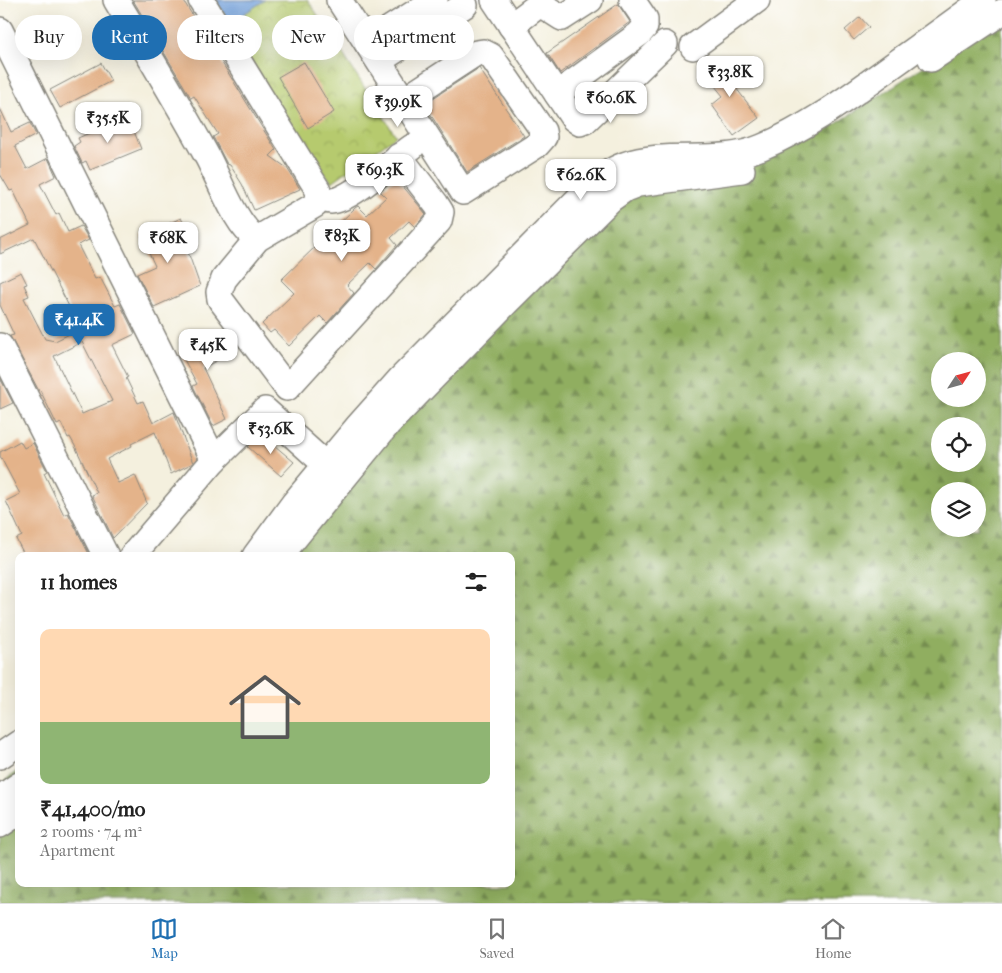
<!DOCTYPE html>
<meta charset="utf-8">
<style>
body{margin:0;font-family:"IM FELL French Canon",serif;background:#f2f2f2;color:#222;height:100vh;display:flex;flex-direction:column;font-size:19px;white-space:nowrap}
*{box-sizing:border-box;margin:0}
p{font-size:16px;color:#767676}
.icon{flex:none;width:28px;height:28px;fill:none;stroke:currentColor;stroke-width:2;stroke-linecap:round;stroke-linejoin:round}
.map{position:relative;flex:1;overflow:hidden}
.details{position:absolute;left:15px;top:552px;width:500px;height:335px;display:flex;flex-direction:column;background:#fff;border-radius:10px;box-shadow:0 5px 20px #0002}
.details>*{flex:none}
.guide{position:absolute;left:15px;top:15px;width:500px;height:45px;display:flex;gap:10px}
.needle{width:32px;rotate:54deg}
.tools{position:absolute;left:931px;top:352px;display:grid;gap:10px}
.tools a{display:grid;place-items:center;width:55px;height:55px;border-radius:50%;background:#fff;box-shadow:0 5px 20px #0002;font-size:25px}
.price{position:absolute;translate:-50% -42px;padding:0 11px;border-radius:10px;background:#fff;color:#222;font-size:16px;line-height:32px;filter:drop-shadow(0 1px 2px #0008)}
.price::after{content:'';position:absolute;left:50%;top:30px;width:15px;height:11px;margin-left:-8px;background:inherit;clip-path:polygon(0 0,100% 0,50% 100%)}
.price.on{background:#1f6fb2;color:#fff}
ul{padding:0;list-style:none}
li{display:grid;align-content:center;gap:10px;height:265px;padding:0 25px}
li+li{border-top:1px solid #e0e0e0}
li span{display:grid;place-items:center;height:155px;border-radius:10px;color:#555}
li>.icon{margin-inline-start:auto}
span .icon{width:90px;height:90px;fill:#fffc;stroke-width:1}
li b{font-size:21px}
h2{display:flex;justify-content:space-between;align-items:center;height:60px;padding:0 25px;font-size:21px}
.chip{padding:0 18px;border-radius:22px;background:#fff;box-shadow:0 5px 20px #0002;font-size:18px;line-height:45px}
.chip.on{background:#1f6fb2;color:#fff}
.tabs{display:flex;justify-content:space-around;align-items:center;height:70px;border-top:1px solid #e0e0e0;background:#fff;font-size:14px;color:#767676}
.tabs a{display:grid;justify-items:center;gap:2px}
.tabs .on{color:#1f6fb2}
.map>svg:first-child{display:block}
.forest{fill:url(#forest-firs);stroke:#56653e;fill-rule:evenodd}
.park{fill:url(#park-crowns);stroke:#697345}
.water{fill:#709ed8;stroke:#465d7a}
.building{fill:#e4b38a;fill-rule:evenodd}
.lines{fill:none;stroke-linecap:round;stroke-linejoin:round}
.minor-casing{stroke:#88867d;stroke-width:28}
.minor{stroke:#fff;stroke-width:25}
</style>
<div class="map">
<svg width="1002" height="903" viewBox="0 0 1002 903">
<defs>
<pattern id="forest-firs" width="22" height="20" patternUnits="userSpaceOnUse" patternTransform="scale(1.25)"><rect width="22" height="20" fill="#90ae61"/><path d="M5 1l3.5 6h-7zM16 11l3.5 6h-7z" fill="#758d4f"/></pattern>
<pattern id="park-crowns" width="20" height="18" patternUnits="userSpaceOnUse" patternTransform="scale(1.25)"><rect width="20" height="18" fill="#b6ca6e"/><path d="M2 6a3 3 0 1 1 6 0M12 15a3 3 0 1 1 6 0" fill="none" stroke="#9cad5f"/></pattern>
</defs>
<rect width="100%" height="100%" fill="#fff"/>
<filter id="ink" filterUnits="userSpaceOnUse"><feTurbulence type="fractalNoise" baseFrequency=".02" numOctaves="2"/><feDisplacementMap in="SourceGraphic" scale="10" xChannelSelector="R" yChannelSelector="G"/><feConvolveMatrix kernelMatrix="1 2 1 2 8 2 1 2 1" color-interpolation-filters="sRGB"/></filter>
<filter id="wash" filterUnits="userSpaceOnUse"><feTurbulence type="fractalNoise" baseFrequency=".0096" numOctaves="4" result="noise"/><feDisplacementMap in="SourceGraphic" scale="20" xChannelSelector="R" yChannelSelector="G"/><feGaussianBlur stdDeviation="1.12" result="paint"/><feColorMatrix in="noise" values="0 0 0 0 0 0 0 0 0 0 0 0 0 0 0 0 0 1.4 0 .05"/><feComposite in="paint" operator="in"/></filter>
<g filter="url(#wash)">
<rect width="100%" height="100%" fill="#f4f0de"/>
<path class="forest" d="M1002,15V903H0V785L19,769V884H511V556H266L607,174L732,165L822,133ZM940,361H978V399H940ZM940,426H978V464H940ZM940,491H978V529H940Z"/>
<path class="park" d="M211,0H308L396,136L332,182L299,143Z"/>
<path class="water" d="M215,0H265L230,23Z"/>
<g id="blocks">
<g class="building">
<path d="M133,0H183L276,150L270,156L287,168L300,189L254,210L242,184L230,165L227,164L213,137L218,134L194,96L191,98Z"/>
<path d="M618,4L630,22L560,73L547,53Z"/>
<path d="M860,17L869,27L854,40L845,30Z"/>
<path d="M54,24L65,42L46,54L35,36Z"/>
<path d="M719,57L741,84L736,88L759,118L734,136L712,105L723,96L702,70Z"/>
<path d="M304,62L334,112L308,128L278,77Z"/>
<path d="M101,63L111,81L60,108L50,90Z"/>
<path d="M479,68L524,136L467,172L424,104Z"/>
<path d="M0,108L11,132L30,123L36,135L15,146L27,169L48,158L56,176L40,184L56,215L59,213L68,232L81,226L89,240L78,245L95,279L100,277L115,306L120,304L135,334L112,345L128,377L126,378L138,403L143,401L153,423L174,412L193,463L171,474L155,432L131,444L132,446L107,459L118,483L135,475L147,503L113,538L92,495L97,493L75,446L70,437L68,438L61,423L57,425L40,390L39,391L10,336L14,335L0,305V282L21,272L27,284L24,285L29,296L24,298L45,339L55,341L78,330L75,326L78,324L34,238L0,254V240L30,225L13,190L10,191L0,174ZM82,342L112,401L82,414L54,356Z"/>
<path d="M128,116L141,149L90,170L86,161L82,163L74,146L80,142L78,138Z"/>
<path d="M396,178L426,214L415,227L409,221L391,238L397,245L376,269L370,263L347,285L354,293L327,323L320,316L289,346L274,330L270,333L262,324L294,293L281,280L355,208L358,206L367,215L386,197L380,191Z"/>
<path d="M181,218L188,232L182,235L200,286L154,307L137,274L155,266L141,236Z"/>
<path d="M224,329L236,350L203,368L227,419L213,426L193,386L197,384L180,352Z"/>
<path d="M0,378L13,403L0,409Z"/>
<path d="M261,434L294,462L281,476L248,447Z"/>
<path d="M20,441L24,448L33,443L47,471L44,473L64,515L68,513L90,556H25L16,539L22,536L6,501L20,494L0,456V452Z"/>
</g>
</g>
</g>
<g filter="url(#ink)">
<use href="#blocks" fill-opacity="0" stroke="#88867d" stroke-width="1"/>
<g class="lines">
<g class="minor-casing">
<g id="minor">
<path d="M116,0C147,52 179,105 208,158C220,181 236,226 257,239"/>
<path d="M201,0L318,190L319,198L315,205L257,239L224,279L219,292L220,299L287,388L439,221L441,212L436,204L399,156"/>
<path d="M339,0L463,192L537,145L544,137L543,131L491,56L483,52L476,53L404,100"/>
<path d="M494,0L557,94L639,34L645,27V19L632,0"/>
<path d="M511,26L540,4L562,18L590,0"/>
<path d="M0,30L214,460"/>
<path d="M367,43L435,0"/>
<path d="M693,47L757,0"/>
<path d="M931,59L1002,12"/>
<path d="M379,61L465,5"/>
<path d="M557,94L573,118L580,123L585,121L665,44"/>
<path d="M319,198C323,199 327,201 331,201C352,200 393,160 412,147"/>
<path d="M0,346L106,556"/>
<path d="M132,556L214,460L265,410L326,465"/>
<path d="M255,556L294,503L359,425L400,379L586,191C598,181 609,170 624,165C668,149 718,166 762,147C804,129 841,103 878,76C913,51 948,26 983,0"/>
<path d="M280,556L388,424L507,302L611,199L625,189L638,184L742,170"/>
<path d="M0,756L19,743"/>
<path d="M0,798L19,785"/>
<path d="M0,825L19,812"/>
</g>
</g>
<use href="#minor" class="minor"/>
</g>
</g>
</svg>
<div class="tools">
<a><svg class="needle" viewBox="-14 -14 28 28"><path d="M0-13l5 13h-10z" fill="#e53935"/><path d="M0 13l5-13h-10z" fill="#767676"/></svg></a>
<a><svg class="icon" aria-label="locate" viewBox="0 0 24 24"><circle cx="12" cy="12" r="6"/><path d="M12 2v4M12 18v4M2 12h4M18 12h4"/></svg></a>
<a><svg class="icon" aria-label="layers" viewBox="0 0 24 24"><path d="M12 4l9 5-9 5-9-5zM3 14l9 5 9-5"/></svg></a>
</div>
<b class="price" style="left:730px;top:98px">₹33.8K</b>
<b class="price" style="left:611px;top:124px">₹60.6K</b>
<b class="price" style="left:398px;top:128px">₹39.9K</b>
<b class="price" style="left:108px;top:144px">₹35.5K</b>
<b class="price" style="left:380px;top:196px">₹69.3K</b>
<b class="price" style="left:581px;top:201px">₹62.6K</b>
<b class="price" style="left:342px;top:262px">₹83K</b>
<b class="price" style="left:168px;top:264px">₹68K</b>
<b class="price on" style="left:79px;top:346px">₹41.4K</b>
<b class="price" style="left:208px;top:371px">₹45K</b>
<b class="price" style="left:271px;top:455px">₹53.6K</b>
<div class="guide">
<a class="chip">Buy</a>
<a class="chip on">Rent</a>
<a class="chip">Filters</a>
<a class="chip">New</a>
<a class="chip">Apartment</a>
</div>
<section class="details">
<h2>11 homes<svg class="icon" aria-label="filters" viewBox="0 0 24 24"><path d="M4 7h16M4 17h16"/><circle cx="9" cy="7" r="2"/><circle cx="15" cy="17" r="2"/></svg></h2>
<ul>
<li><span style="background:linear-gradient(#ffd9b3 60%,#8fb573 0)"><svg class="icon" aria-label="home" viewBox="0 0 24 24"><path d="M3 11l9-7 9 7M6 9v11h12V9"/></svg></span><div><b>₹41,400/mo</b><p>2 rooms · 74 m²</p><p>Apartment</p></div></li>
</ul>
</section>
</div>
<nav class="tabs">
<a class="on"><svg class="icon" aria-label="map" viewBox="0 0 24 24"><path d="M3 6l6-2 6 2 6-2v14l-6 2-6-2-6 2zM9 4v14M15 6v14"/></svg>Map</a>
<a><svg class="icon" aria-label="saved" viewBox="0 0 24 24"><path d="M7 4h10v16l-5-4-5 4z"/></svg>Saved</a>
<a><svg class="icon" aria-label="home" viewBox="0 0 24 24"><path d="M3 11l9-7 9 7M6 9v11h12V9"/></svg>Home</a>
</nav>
